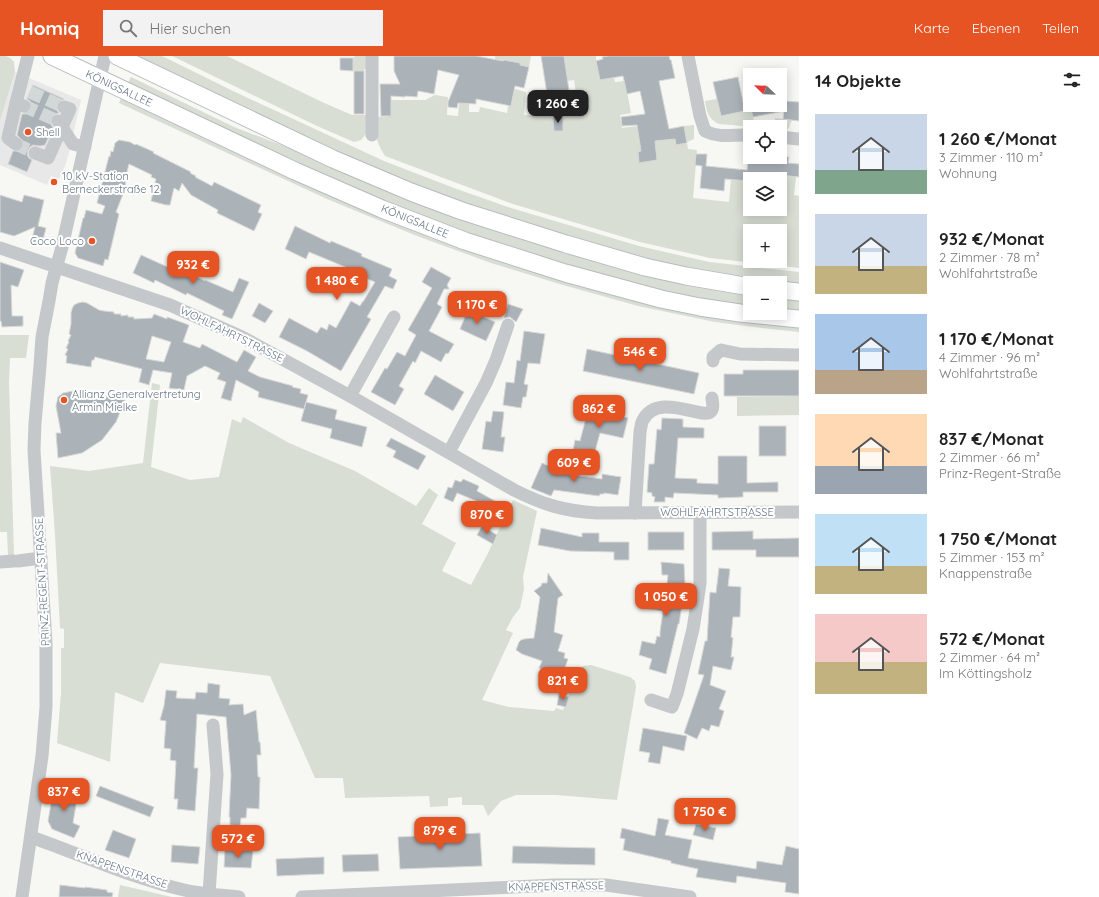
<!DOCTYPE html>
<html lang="de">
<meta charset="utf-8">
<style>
body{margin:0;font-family:Quicksand,sans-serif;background:#f2f2f2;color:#222;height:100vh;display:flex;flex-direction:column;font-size:15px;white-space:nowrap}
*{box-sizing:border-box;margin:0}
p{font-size:13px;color:#767676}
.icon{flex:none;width:22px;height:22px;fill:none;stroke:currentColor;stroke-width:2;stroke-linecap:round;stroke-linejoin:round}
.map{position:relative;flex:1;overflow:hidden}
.drawer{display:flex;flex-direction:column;background:#fff;width:300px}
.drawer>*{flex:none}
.needle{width:26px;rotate:293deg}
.fabs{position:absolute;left:743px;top:12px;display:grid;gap:8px}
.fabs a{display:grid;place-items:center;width:44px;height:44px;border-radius:0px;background:#fff;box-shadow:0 2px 10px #0003;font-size:20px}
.price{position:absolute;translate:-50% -34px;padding:0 9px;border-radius:8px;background:#e75423;color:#fff;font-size:13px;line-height:26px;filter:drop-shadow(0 1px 2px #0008)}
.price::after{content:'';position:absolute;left:50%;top:24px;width:12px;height:9px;margin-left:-6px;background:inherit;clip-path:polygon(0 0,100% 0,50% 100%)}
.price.current{background:#222;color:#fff}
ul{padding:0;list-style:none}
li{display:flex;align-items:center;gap:12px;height:100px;padding:0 16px}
li span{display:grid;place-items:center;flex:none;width:112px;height:80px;border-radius:0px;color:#555}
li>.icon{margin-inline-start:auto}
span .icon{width:48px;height:48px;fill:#fffc;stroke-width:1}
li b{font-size:17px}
h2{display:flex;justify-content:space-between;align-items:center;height:48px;padding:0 16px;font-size:17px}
header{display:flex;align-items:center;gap:24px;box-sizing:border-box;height:56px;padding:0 20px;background:#e75423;color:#fff}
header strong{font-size:19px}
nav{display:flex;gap:22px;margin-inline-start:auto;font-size:14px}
.search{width:280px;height:36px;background:#f2f2f2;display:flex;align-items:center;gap:10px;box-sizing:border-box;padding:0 14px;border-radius:0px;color:#767676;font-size:15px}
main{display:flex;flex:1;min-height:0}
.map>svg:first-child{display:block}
.built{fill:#e7e8e7}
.green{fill:#d8ded4;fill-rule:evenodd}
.building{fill:#abb3b9;stroke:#d8d8d6;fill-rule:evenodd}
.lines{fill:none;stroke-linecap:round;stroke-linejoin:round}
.minor-tunnel{stroke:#d2d7d8;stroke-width:13;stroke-dasharray:13 6;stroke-linecap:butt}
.major-casing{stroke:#b7bbbf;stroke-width:19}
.minor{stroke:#c4c8cb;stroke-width:13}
.major{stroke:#fff;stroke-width:17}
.poi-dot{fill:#e75423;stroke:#fff;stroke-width:1.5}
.labels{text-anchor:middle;stroke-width:4;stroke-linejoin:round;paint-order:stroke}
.street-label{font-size:11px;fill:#657685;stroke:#fff}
.poi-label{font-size:11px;fill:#657685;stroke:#fff;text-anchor:start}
</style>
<header>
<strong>Homiq</strong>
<div class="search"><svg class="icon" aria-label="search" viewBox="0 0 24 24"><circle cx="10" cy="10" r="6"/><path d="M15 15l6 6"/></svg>Hier suchen</div>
<nav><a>Karte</a><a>Ebenen</a><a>Teilen</a></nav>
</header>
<main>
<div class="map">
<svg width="799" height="841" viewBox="0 0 799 841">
<rect width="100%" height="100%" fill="#f7f7f3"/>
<path class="built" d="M15,16L81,44L70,93L65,110L59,123L51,120L47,129L0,109V65Z"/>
<g class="green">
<path d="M0,0H6L10,2L14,6L15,16L0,65Z"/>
<path d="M141,0H162L233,35L384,105L454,132L511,152L639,190L709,206L799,216V229L743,223L646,204L449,143L347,101L140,3Z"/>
<path d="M172,0H227L322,46L352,59H370L366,78L361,84L354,86L317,70Z"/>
<path d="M355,0H369V13H364V15H354L353,12V2Z"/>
<path d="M495,0H531L529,11L520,9V7L504,4L503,5L495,3Z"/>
<path d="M564,0H596V5L600,24L614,22L615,26L625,25L631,57L620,59L622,72L638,70L641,95L638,96L639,107L657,104L655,85L675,83L676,89L687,87L688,93L697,94L693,142L729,146L731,123L744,124L743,140L750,141V153H780V123H768L769,110L788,111L787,120L796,121L794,139L799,140V212L710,202L640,186L513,148L385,100C375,84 376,79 375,61L391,60V44H425L435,39L448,41L447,59L458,60L459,47L469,48V56H479L480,51L507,57L508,50H511L515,33L526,36L524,59H531L532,51L546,49L543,36L559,34V36L569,34L570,38L576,37L574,24L567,25ZM750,175H780V205H750Z"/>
<path d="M131,21L234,71L297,95L750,237V251L663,236L603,220L497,189L346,130L128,27Z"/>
<path d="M121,42L419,176L799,270V276L771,273L715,266L638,250L563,229L491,207L417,180L327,143L119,47Z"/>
<path d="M717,43L721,60L735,57L734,55L751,51L755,71L719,68C708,63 707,56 705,45Z"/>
<path d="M775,62L792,64L788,73L776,71Z"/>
<path d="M694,69V83L687,86L684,70Z"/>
<path d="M749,86H750V101H770V106L748,104L745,90Z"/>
<path d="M780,241L799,243V256L780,254Z"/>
<path d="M0,277V279H29L26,302H10L9,326L14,500H8L7,476H0Z"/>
<path d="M152,327L160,329L151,411L190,424L219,421L232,363L241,367L243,361L289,387L355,415L416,450L429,432L438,439L422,468L456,487L442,515L471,529L488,497L513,444L537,455L523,521L524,533L520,552L513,561L506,574L513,577L482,644L509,651L554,655L556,652L563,654L564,651H566C570,636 572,621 583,610L591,609L630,621L635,625L636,631L617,744L556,739H516L501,745L488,760L483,749H462V741L448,742V750L430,751L429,740L345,742L343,722H315L270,620L160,607L143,647L115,636L110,706L57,687L61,637V592H64V573L60,572L55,479L50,410L89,415L143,407Z"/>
<path d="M799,340V359L737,360V341Z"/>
<path d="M120,829L172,841H118Z"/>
</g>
<g class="building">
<path d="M394,0H476L503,5L504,4L520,7V9L529,11L524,32L515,30L511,50L476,43V48L458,47L457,52L448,51V46L459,19L438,14L434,38L418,35L417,41L405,40V41L391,40V60H381L380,28H400L394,15Z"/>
<path d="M541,0H564L569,34L547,38Z"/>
<path d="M609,0H669L670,4H671L675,22L659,25L669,73L684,70L687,87L676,89L675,83L655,85L657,104L639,107L638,96L641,95L637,69L622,70L621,61L645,58L640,35L627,38L623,20L600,24L596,5L603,3L602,1Z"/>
<path d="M340,2H353V15L340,14Z"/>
<rect x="354" y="15" width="10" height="43"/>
<path d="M738,21L745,55L721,60L713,26Z"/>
<path d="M33,29L64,43L59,45L56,49V53L59,57L54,58L51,62L50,66L53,72L45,89L40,90L33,89L30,91L28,94L27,99L29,102L32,104L27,116L8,108L13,95H19L22,93L24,89L23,85L17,79L22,58H26L29,56L32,52V48L30,45L27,43Z"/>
<path d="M784,45L799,46V65L783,63L784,55L753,61L750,49H784Z"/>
<path d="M553,61H563V75H554Z"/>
<path d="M119,84L130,86L135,89L136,88L154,96L153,97L191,116L190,117L196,120L195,121L212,130L214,126L261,149L258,156L262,158L254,175L217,157L218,154L191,139L182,127L179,135L174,132L170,149H166L151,145L156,123L151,121L152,119L129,108L126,120L125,133L116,156L119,158L108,204L105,203L103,210L78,202L75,197L83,162H84L86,154L102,158L105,150L97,147L109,100L110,101L111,95L113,96L115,87Z"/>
<path d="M696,98H707L706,110L747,114L748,104L777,107L778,101H789L788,107L799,108V121L770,118L769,123H750V125L725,123L724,135L700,132L702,110L695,109Z"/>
<path d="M0,139L22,146L24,139L44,144L38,170L46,172L42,188L31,186L35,171L14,180L0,176Z"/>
<path d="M295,170L330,187L331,185L362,198L361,200L392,213L389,220L397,224L393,233L385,230L367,261L371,263L341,315L307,295L279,281L289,262L317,277L321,271L327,274L329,268L336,272L351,245L360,250L363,245V246L375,226L354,217L355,215L309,196L306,203L285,193Z"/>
<path d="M141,199L172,213L174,210L205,225V224L233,236L239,222L249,226L232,263L222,259L224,255L187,237L186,239L155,224L154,227L133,217Z"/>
<path d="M0,206L24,214L18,231L11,229L12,260H23V270L2,271L1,265H0Z"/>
<path d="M431,211L451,222L447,229L449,233H444L437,248L442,251L429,275L454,288L448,298L446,297L441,306L421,295L415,307L413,305L399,330L404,333L395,349L371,336L385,312L387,313L397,296L405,300L416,279L408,274L432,232L422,226Z"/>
<path d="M83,246L87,247L99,254L104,255L114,256V258H121V260L128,259V261H134V263L152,262L154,258L167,263V261L189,269L183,286L200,292L202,288L237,306L244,294L256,301L248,315L260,321L293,330L292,331L301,333L300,337L308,339L306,346L337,354L335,363L367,371L362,391L330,382L332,373L301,365L306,346L304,353L258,341L259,336L236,324L231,345L221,342L226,326L217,323L220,317L205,310L187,320L184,334L169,332L172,317L153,314L149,329L139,326L142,313L95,301L94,304H92L91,311L66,307L67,300L65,299L68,293L66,292L69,286L68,285L71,279L69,278L71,268V257L72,253L74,249L78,247ZM152,280L171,286L164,306L146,303Z"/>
<path d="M259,247L273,255L265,267L252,260Z"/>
<path d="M508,248L523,253L516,266L510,261L504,262Z"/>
<path d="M468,254L495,266L486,285L460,273Z"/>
<path d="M524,275L545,278L540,308L528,307L524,328L528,329L526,341H523L521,352L503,349L506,326L514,327L517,304L520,305Z"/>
<path d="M587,293L699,317L694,338L583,315Z"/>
<path d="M743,314H799V340H724V318H743Z"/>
<path d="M435,319L464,336L453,355L424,338Z"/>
<path d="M73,335L99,343L100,339L125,344L116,366L102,384L82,397L58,402L56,377H61L56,350L58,341L63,337Z"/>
<path d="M589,350L609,354V357L628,362L623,382L600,377L594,399L573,394L575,384L580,385Z"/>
<path d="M493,355L504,356L501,381H505L503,396L482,393L486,365L491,366Z"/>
<path d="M662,362L683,363V371L704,372V382H678L675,422L697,423V427L718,428V400H747V427L778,426V436H743V441L718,442V439L674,437L673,442L665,441V446H654L655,441L652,440V437L647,436L649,408H654L657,373L661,374Z"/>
<rect x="759" y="370" width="27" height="30"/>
<path d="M391,382L426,400L418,414L393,401L396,395L386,390Z"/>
<path d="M542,407L565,418L602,423V418L621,421L618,439L604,437V438H600L599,440L554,434L551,440L531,432Z"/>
<path d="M463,423L479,430L477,435L502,449L493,466L482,459L483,457L475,452L479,446L457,437L453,446L444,442L448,431L452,432L455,424L461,426Z"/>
<path d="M482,470L497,479L493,488L477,479Z"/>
<path d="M541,472L582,481V477H599V486H629V504H614V496L570,495L538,489Z"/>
<path d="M753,475V483L799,482V501H756V494H712V476Z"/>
<rect x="648" y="476" width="36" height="18"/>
<path d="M661,506L684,508L685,528L679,568H678L666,618L649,613L652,603L639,599L642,585L655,588L657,580L660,581V576L663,555L643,552L645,540L665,543L668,519H662Z"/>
<path d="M719,512L730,513L728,530L741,531L740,561H733L731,581L733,582L731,601H734L731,614L713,610L710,629L726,635L719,653L724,655L719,671L711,669L709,675L702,672L697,683L684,677L704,619L698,618L705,585H707L710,536L716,537Z"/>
<path d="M548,517L563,539L558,542L554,576L563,579L558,595L565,597L564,602L568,603L562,620L539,612L542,605L522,598L516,594L519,586L521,584L524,583L534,582L540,541L534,535L541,530L542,527H547Z"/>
<path d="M208,627L220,629L219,642L230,643L229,649L243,648L244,659L256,654L259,686H260L261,699H257L258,721H260L259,753L247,752L246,762H241L240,770L230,769V761H229L231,719L226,661L197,658L194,712H198L195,755L177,753L178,743H174L176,705L170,704L171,693L164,692L166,665L160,664L164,650L166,634L177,635L176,642L195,643L196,636L207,637Z"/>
<path d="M559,639L569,641L566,651L557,649Z"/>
<path d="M643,672L687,680L684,695L663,690L660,708L648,706L650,697L639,695Z"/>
<path d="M100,730L154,751L150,761L96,740Z"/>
<path d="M54,731L78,736L73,767L80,770L74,782L52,773L48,765Z"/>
<path d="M658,762L669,764L665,779L692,784L688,802L756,813L757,805L782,809L786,790L799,793V838L785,836L786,827L737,820L736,827L696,821L698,813L671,807V805L623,794L625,783L620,782L622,772L655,780Z"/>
<path d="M696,768L716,772L713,784L693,779Z"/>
<path d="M113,774L136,783L129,802L105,794Z"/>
<path d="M480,777L482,810L400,813L398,781Z"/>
<path d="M172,789L200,791L198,808L171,806Z"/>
<path d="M513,790L595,792V809L512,807Z"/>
<path d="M225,793L253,795L251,812L224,811Z"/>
<path d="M378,798L379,815L343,816L342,799Z"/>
<path d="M324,801V818L277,820L276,803Z"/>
<path d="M60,829L85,832V831L107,834V836L113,837L112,841H59Z"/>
</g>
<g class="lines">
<g class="minor-tunnel">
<path d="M30,36L64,51"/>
<path d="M24,50L58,65"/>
<path d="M16,88L35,97"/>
</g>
<g class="major-casing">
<g id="major">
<path d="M52,0L295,115L382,153L465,185L565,217L661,243L700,251L740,257L799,263"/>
<path d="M117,0L333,103L411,136L462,155L566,188L645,211L686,220L750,231"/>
<path d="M780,234L799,236"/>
</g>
</g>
<g class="minor">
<path d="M372,0V79"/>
<path d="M688,0L700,60L705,75C721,83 733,78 750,79"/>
<path d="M16,47L8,82L16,88"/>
<path d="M24,50L16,47L28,0"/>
<path d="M58,65L73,88L85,91"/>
<path d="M780,81L799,83"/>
<path d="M35,97L48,102L70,53L64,51"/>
<path d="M0,192L170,249L242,281L350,340L514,434C544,449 564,455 597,457L799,456"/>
<path d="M713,305V301L721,294L740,298L799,299"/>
<path d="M350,340L394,261"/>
<path d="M449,396L486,327L496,304L508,269"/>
<path d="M635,457L640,376C641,372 641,367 643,364C659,334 707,367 712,354C714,351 712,345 712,342"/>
<path d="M18,505L41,502"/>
<path d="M0,506L14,505"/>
<path d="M651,644L672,651L677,638L693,573L698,541L700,527V457"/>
<path d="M31,781C82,799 132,822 184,834C202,838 221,839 239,841"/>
<path d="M209,838L217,718L213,669"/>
<path d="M22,841L42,700L46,651V587L34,394L35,367L40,310L42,281L49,245L52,227L62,191L105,0"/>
<path d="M302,841L555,829H606L690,841"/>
</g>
<use href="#major" class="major"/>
</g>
<g class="poi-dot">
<circle cx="28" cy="76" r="4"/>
<circle cx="54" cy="126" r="4"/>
<circle cx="92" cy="185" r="4"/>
<circle cx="64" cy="344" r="4"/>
</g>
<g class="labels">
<g class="street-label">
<text transform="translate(119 32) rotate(25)" y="4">KÖNIGSALLEE</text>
<text transform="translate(415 165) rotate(22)" y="4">KÖNIGSALLEE</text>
<text transform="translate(232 278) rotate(26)" y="4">WOHLFAHRTSTRASSE</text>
<text x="717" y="460">WOHLFAHRTSTRASSE</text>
<text transform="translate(42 526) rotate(-93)" y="4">PRINZ-REGENT-STRASSE</text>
<text transform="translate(122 813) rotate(19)" y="4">KNAPPENSTRASSE</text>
<text transform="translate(556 830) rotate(-1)" y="4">KNAPPENSTRASSE</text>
</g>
<g class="poi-label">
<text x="36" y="80">Shell</text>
<text x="62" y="124">10 kV-Station<tspan x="62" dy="13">Berneckerstraße 12</tspan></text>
<text x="84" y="189" text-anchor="end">Coco Loco</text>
<text x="72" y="342">Allianz Generalvertretung<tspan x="72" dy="13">Armin Mielke</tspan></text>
</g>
</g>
</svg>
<div class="fabs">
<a><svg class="needle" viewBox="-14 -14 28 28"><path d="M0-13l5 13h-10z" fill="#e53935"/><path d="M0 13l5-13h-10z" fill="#767676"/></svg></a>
<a><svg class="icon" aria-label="locate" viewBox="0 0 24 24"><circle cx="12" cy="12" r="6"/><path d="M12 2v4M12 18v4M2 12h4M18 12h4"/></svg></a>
<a><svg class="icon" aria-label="layers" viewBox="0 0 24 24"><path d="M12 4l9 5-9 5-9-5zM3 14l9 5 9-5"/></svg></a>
<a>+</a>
<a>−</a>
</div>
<b class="price current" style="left:558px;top:68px">1 260 €</b>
<b class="price" style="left:193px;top:229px">932 €</b>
<b class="price" style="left:337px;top:245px">1 480 €</b>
<b class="price" style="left:477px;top:269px">1 170 €</b>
<b class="price" style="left:640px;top:316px">546 €</b>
<b class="price" style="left:599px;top:373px">862 €</b>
<b class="price" style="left:574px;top:427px">609 €</b>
<b class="price" style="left:487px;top:479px">870 €</b>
<b class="price" style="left:666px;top:561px">1 050 €</b>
<b class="price" style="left:563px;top:645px">821 €</b>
<b class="price" style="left:64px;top:756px">837 €</b>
<b class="price" style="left:705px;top:776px">1 750 €</b>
<b class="price" style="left:440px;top:795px">879 €</b>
<b class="price" style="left:238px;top:803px">572 €</b>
</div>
<section class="drawer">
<h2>14 Objekte<svg class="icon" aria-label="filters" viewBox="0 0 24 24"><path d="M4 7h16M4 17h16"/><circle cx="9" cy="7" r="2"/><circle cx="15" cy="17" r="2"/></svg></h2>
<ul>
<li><span style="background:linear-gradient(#c9d6e8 70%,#7fa58c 0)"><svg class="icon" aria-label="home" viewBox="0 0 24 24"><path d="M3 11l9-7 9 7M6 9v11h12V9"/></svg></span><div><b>1 260 €/Monat</b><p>3 Zimmer · 110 m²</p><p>Wohnung</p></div></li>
<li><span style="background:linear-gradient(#c9d6e8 65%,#c2b280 0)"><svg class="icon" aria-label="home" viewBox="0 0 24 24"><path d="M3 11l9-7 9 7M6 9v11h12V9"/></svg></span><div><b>932 €/Monat</b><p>2 Zimmer · 78 m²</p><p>Wohlfahrtstraße</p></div></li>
<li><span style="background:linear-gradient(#a9c7e8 70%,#b9a48a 0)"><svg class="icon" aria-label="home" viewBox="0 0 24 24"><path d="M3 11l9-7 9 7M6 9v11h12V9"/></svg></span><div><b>1 170 €/Monat</b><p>4 Zimmer · 96 m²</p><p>Wohlfahrtstraße</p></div></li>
<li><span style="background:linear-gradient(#ffd9b3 65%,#9aa5b1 0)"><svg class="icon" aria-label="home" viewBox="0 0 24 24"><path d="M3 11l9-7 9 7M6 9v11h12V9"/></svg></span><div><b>837 €/Monat</b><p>2 Zimmer · 66 m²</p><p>Prinz-Regent-Straße</p></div></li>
<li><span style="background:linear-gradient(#bfe0f5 65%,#c2b280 0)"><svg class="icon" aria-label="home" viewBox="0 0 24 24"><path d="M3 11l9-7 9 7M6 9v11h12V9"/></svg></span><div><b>1 750 €/Monat</b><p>5 Zimmer · 153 m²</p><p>Knappenstraße</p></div></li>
<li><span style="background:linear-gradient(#f6c9c9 60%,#c2b280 0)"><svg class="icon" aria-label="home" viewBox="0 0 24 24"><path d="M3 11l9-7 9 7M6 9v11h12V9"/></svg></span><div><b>572 €/Monat</b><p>2 Zimmer · 64 m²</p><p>Im Köttingsholz</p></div></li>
</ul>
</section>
</main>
